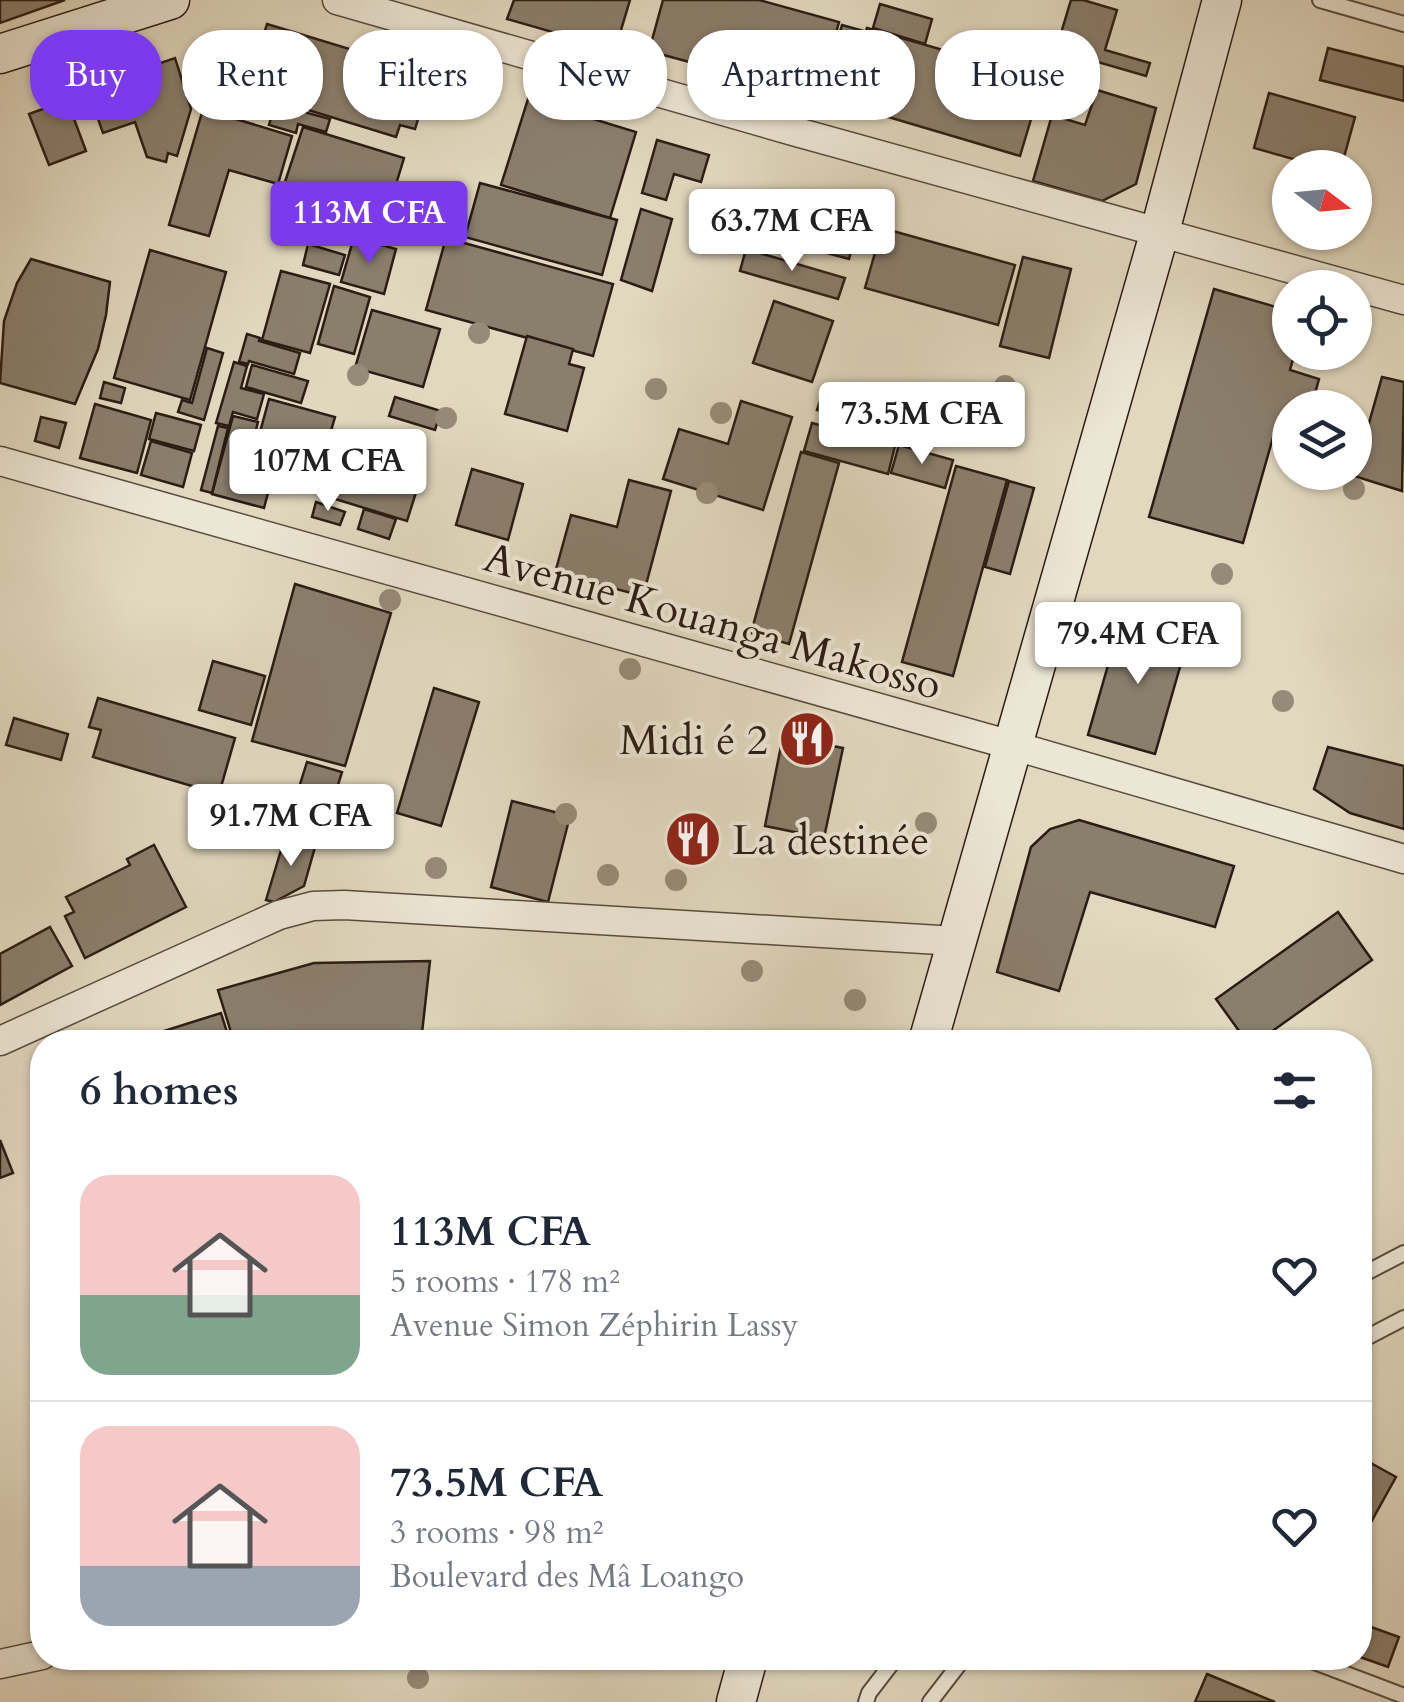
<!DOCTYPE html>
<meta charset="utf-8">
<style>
body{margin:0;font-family:Cardo,serif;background:#f6f6f7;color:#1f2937;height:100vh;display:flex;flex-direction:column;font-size:38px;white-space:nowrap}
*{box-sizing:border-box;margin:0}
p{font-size:32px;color:#747a83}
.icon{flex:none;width:55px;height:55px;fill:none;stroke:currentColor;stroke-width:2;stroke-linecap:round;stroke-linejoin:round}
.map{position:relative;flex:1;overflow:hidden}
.drawer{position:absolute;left:30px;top:1030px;width:1342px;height:640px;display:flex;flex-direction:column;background:#fff;border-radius:40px;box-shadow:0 2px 8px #0004}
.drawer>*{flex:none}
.hud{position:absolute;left:30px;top:30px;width:1345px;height:90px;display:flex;gap:20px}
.needle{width:65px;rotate:106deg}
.fabs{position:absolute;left:1272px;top:150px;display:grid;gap:20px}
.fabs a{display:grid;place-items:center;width:100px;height:100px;border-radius:50%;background:#fff;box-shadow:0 2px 8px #0004;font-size:50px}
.price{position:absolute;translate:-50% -85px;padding:0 22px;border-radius:10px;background:#fff;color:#222;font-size:32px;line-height:65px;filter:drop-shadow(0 2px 5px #0008)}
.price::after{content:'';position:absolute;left:50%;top:60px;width:30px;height:22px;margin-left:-15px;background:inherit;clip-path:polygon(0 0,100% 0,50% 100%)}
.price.selected{background:#7c3aed;color:#fff}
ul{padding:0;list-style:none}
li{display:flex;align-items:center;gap:30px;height:250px;padding:0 50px}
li+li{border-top:2px solid #e0e1e3}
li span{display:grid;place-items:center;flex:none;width:280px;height:200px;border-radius:30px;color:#555}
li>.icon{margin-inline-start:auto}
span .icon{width:120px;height:120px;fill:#fffc;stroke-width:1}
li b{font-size:42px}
h2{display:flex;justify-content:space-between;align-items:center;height:120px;padding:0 50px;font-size:42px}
.pill{padding:0 35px;border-radius:40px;background:#fff;box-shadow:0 2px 8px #0004;font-size:35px;line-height:90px}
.pill.selected{background:#7c3aed;color:#fff}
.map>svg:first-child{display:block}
.building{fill:#8a7e6c;stroke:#2b1d13;stroke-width:2.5}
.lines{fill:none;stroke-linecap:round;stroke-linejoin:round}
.lane-casing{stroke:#584c3e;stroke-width:18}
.street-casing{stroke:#584c3e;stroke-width:31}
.secondary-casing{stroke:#2b1d13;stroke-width:41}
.lane{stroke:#ece6d5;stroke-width:14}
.street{stroke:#ece6d5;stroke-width:28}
.secondary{stroke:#ece6d5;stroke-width:38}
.tree{fill:#968b78}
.labels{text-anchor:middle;stroke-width:8;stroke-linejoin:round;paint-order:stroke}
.street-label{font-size:42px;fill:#2b1d13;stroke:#ece6d5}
.poi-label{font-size:42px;fill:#2b1d13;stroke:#ece6d5;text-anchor:end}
</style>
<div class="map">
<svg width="1404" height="1702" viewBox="0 0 1404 1702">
<rect width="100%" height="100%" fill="#e1d8bf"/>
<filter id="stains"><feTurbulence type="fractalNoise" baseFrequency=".002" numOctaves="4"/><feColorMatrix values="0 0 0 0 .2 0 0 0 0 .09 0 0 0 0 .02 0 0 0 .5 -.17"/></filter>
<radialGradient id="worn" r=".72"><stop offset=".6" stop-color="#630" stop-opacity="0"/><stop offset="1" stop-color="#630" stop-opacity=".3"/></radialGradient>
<g class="building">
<path d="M0,0H65L0,23Z"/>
<path d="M514,0H630L615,50L507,19Z"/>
<path d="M663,0H759L839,22L818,97L649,51Z"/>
<path d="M1071,0H1083L1117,10L1105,50L1150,63L1146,76L1056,50Z"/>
<path d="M880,4L932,19L925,44L873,28Z"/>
<path d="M267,24L432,74L415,129L400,125L396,137L295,106L299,94L250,79Z"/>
<path d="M842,25L864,31L842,103L821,97Z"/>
<path d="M867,28L1043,79L1020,156L844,104Z"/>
<path d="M1328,48L1404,67V101L1320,80Z"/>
<path d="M175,58L191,109L177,156L168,153L166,162L147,157L135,122L103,133L87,88Z"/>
<path d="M247,82L260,87L250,117L237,113Z"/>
<path d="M1097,90L1156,108L1136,184L1102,201L1033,181L1052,115L1085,125Z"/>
<path d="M1269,93L1355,117L1341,168H1325L1254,148Z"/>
<path d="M528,99L636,132L610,218L501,185Z"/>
<path d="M67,100L86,151L49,165L29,114Z"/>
<path d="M275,104L330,119L326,132L298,124L296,133L269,125Z"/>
<path d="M203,109L292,136L278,184L229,170L209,236L169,225Z"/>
<path d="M303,127L404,158L386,217L284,185Z"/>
<path d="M657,140L709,155L701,182L674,174L666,200L642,193Z"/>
<path d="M480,183L617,220L602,275L465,237Z"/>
<path d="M786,194L861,214L849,259L775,239Z"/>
<path d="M641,209L672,219L652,291L621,280Z"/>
<path d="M882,228L1015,265L998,325L865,288Z"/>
<path d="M354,237L396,249L384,294L341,282Z"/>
<path d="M446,238L613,284L593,356L426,310Z"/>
<path d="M308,244L345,255L339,275L303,265Z"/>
<path d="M746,249L845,278L838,299L740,271Z"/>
<path d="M150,250L226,272L190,400L114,378Z"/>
<path d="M1023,257L1071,269L1049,358L1000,346Z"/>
<path d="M31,259L110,282L106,315L98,349L75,404L0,383L4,321L17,283Z"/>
<path d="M281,271L330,284L310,353L262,340Z"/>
<path d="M334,286L370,297L354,354L318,344Z"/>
<path d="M1214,289L1290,311V352H1295L1290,370L1319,379L1311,408H1290V439L1274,434L1243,543L1149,517Z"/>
<path d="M774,301L833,321L812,382L753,363Z"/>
<path d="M372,310L440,329L423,387L355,368Z"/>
<path d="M247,334L260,338L259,341L300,353L294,374L249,361L248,364L239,362Z"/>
<path d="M527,336L573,349L569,364L584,368L567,431L505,414Z"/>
<path d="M207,348L223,353L204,420L178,412L182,400L192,403Z"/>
<path d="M234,362L247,366L241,388L264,394L257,419L233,412L229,426L216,423Z"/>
<path d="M252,365L308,381L301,403L246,387Z"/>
<path d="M1382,377L1404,382L1402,491L1354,476Z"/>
<path d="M104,382L125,388L121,403L100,398Z"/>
<path d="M825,386L897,409L890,434L817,410Z"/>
<path d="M395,397L441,411L435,430L389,416Z"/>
<path d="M269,399L335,417L315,486L250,469Z"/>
<path d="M741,401L792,417L763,510L663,479L679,429L728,444Z"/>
<path d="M95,404L151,420L137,473L80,458Z"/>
<path d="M156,413L201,425L194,451L149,439Z"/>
<path d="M233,416L258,422L245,471L272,478L264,508L212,494Z"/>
<path d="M41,417L66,423L59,448L35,441Z"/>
<path d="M812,423L895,446L888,474L804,451Z"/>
<path d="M218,426L228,428L212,493L201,490Z"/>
<path d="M151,441L192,453L183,487L141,475Z"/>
<path d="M899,445L953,460L945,488L891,473Z"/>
<path d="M352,446L424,467L407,521L335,499Z"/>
<path d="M801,452L839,463L789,644L751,633Z"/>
<path d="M956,466L1007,480L953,676L902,662Z"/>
<path d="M472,469L523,484L508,540L456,525Z"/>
<path d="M629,480L671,491L643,596L555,573L571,515L617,527Z"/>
<path d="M1009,481L1034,488L1010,574L985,567Z"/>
<path d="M316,502L345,512L340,525L312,517Z"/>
<path d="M364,509L396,519L389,539L358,529Z"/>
<path d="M295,584L391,613L345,766L252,741Z"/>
<path d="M1121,620L1188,639L1155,754L1088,735Z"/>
<path d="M213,661L265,676L251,725L199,710Z"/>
<path d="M434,688L479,702L441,826L397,813Z"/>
<path d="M98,698L235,738L219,794L93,757L101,730L89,727Z"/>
<path d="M14,718L68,734L61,760L6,745Z"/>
<path d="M783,736L843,748L824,838L765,826Z"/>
<path d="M1328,747L1404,766V829L1350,813L1314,789Z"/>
<path d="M307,762L342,772L320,843L285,832Z"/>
<path d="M512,801L570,816L548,902L491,887Z"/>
<path d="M1079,820L1234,866L1215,927L1090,892L1059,991L997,972L1031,847L1050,829Z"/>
<path d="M285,837L315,847L304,886L274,902L266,900Z"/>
<path d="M154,845L186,907L85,958L65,916L74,912L66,897L130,865L127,859Z"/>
<path d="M1338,912L1372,960L1257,1042H1247L1216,999Z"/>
<path d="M50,927L72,966L0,1005V954Z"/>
<path d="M430,961L421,1042H234L218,990L314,963Z"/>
<path d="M221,1013L230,1042H150L148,1036Z"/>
<path d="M0,1140L13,1173L0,1178Z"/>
<path d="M1360,1457L1396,1477L1360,1542Z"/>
<path d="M1360,1623L1399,1637L1388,1667L1360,1657Z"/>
<path d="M1207,1674L1275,1702H1195Z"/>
</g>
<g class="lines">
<g class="lane-casing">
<g id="lane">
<path d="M1320,0L1404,24"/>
<path d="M1360,1276L1404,1253"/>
<path d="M1360,1341L1404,1318"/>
<path d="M1304,1658L1404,1696"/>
<path d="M866,1702L869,1693L896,1658"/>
<path d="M930,1702L964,1658"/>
</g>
</g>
<g class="street-casing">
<g id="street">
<path d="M337,0L793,131L1404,300"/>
<path d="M0,461L1011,745L1404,859"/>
<path d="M0,1041L279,915L313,906L344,905L957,941"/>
<path d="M0,1664L42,1655"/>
</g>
</g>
<g class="secondary-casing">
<g id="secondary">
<path d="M0,54L170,0"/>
<path d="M928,1042L1160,231L1222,0"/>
<path d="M736,1702L748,1658"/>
</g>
</g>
<use href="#lane" class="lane"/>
<use href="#street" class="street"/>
<use href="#secondary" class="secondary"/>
</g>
<g class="tree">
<circle cx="479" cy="333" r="11"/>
<circle cx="358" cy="375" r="11"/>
<circle cx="1005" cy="386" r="11"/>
<circle cx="656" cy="389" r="11"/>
<circle cx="721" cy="413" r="11"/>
<circle cx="446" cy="418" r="11"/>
<circle cx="1354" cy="489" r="11"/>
<circle cx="707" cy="493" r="11"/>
<circle cx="1222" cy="574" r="11"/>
<circle cx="390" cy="600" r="11"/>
<circle cx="630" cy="669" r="11"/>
<circle cx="1283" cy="701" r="11"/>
<circle cx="566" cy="814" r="11"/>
<circle cx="926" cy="823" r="11"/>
<circle cx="359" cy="829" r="11"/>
<circle cx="436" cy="868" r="11"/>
<circle cx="608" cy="875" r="11"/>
<circle cx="676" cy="880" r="11"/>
<circle cx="752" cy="971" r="11"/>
<circle cx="855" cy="1000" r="11"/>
<circle cx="418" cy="1678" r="11"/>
</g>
<defs>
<g id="restaurant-disc" transform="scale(2.875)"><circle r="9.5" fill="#8f2418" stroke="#ece6d5"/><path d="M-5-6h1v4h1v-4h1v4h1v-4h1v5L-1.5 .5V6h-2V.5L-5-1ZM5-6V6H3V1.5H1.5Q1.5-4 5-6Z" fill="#fff"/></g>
</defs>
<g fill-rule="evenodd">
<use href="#restaurant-disc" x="807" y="739"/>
<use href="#restaurant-disc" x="693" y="839"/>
</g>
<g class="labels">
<g class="street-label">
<text transform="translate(713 620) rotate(16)" y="15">Avenue Kouanga Makosso</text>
</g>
<g class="poi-label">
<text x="768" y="754">Midi é 2</text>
<text x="732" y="854" text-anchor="start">La destinée</text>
</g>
</g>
<rect width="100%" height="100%" filter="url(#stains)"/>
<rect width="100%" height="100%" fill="url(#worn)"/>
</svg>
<div class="fabs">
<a><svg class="needle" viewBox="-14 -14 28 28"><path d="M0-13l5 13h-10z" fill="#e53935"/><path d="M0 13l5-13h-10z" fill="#747a83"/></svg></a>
<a><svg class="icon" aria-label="locate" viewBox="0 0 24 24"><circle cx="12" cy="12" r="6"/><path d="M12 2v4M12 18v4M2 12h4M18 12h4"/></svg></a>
<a><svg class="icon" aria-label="layers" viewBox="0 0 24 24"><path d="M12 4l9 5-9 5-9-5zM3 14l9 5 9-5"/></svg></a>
</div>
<b class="price selected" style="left:369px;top:266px">113M CFA</b>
<b class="price" style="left:792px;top:274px">63.7M CFA</b>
<b class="price" style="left:922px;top:467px">73.5M CFA</b>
<b class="price" style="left:328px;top:514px">107M CFA</b>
<b class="price" style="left:1138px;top:687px">79.4M CFA</b>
<b class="price" style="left:291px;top:869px">91.7M CFA</b>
<div class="hud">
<a class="pill selected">Buy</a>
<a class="pill">Rent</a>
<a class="pill">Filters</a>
<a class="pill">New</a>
<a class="pill">Apartment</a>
<a class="pill">House</a>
</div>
<section class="drawer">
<h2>6 homes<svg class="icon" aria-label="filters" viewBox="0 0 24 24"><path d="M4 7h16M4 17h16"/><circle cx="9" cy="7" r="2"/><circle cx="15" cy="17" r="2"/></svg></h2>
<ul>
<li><span style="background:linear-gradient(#f6c9c9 60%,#7fa58c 0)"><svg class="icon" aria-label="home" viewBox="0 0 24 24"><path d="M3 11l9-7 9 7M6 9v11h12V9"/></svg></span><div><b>113M CFA</b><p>5 rooms · 178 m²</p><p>Avenue Simon Zéphirin Lassy</p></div><svg class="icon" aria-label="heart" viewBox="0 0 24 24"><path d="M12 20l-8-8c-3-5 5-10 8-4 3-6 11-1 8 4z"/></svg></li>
<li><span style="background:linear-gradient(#f6c9c9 70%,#9aa5b1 0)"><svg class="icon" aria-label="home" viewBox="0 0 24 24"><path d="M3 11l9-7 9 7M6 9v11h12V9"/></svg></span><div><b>73.5M CFA</b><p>3 rooms · 98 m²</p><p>Boulevard des Mâ Loango</p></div><svg class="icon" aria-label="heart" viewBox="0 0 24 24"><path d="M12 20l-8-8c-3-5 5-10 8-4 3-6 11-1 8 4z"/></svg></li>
</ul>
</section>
</div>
